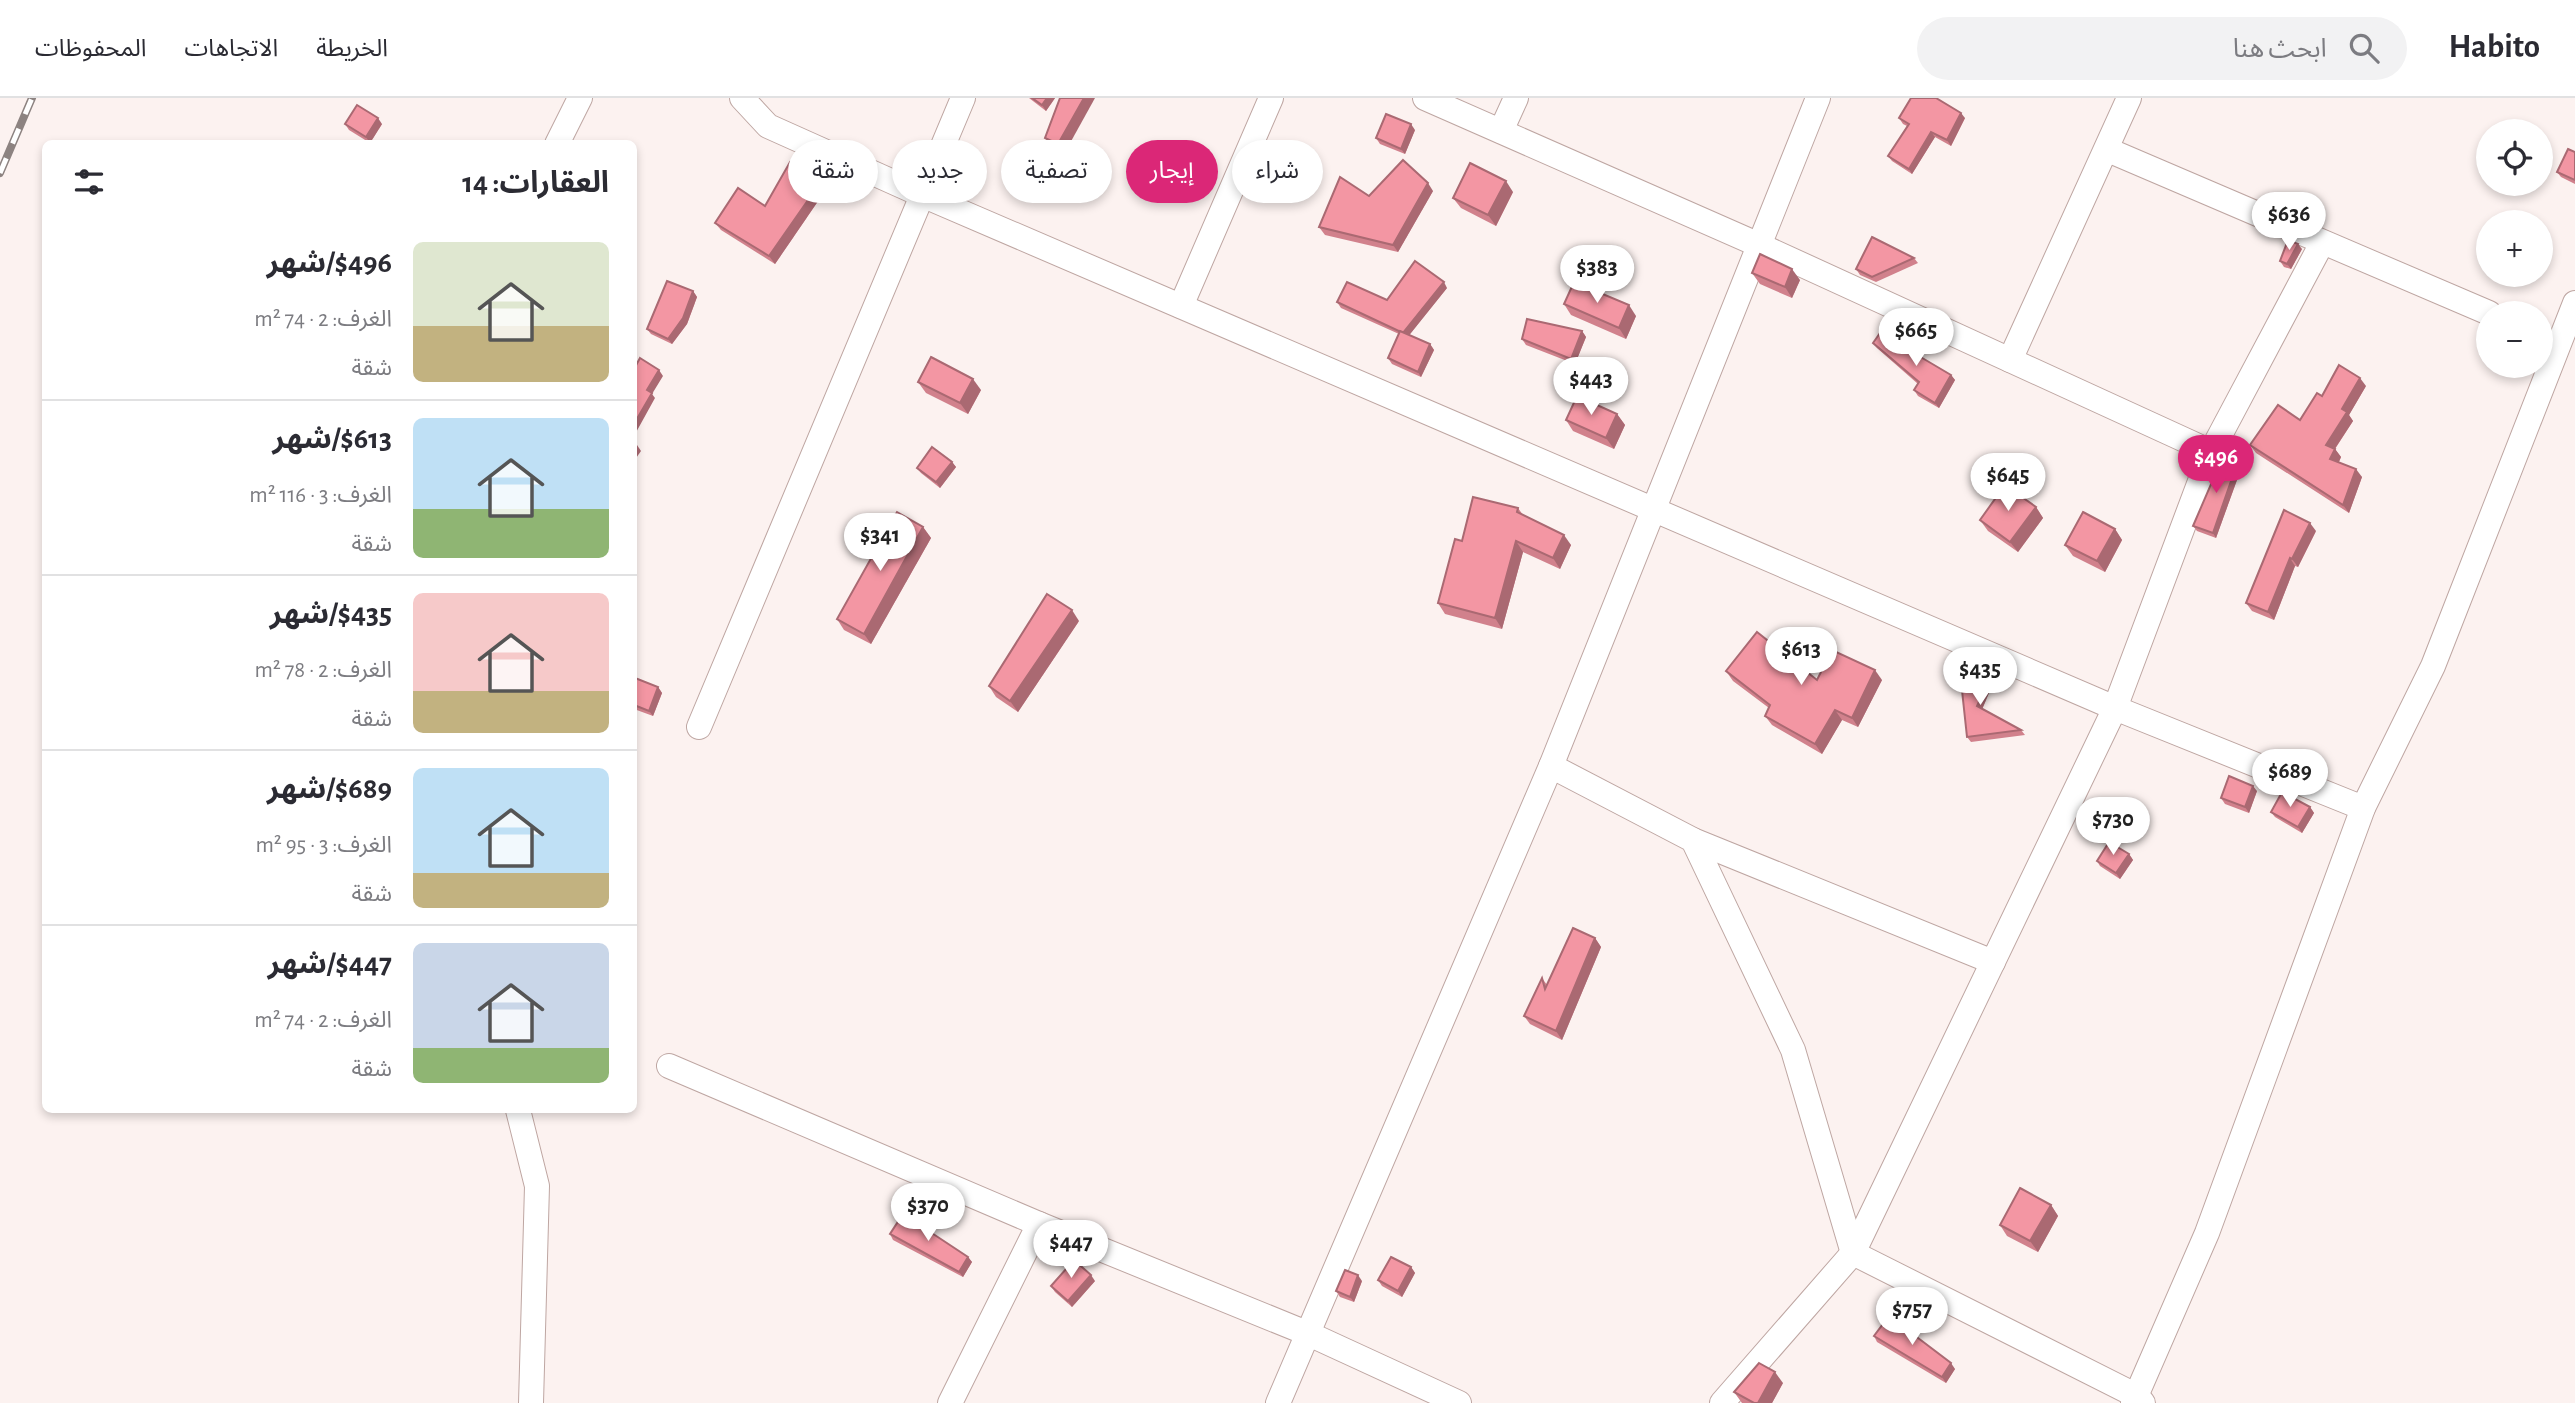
<!DOCTYPE html>
<html lang="ar">
<meta charset="utf-8">
<style>
body{margin:0;font-family:"Alegreya Sans","Noto Sans Arabic",sans-serif;background:#f2f2f3;color:#2b2b33;direction:rtl;height:100vh;display:flex;flex-direction:column;font-size:26px;white-space:nowrap}
*{box-sizing:border-box;margin:0}
p{font-size:23px;color:#7c7c81}
.icon{flex:none;width:38px;height:38px;fill:none;stroke:currentColor;stroke-width:2;stroke-linecap:round;stroke-linejoin:round}
.map{position:relative;flex:1;overflow:hidden;direction:ltr}
.sheet{position:absolute;left:42px;top:42px;width:595px;height:973px;display:flex;flex-direction:column;background:#fff;border-radius:10px;box-shadow:0 4px 10px #0003;direction:rtl}
.sheet>*{flex:none}
.hud{position:absolute;left:658px;top:42px;width:665px;height:63px;direction:rtl;display:flex;gap:14px}
.buttons{position:absolute;left:2476px;top:21px;display:grid;gap:14px}
.buttons a{display:grid;place-items:center;width:77px;height:77px;border-radius:50%;background:#fff;box-shadow:0 4px 10px #0003;font-size:35px}
.price{position:absolute;translate:-50% -60px;padding:0 16px;border-radius:24px;background:#fff;color:#222;font-size:23px;line-height:46px;filter:drop-shadow(0 2px 4px #0008)}
.price::after{content:'';position:absolute;left:50%;top:42px;width:21px;height:16px;margin-left:-10px;background:inherit;clip-path:polygon(0 0,100% 0,50% 100%)}
.price.active{background:#db2777;color:#fff}
ul{padding:0;list-style:none}
li{display:flex;align-items:center;gap:21px;height:175px;padding:0 28px}
li+li{border-top:2px solid #e1e1e2}
li span{display:grid;place-items:center;flex:none;width:196px;height:140px;border-radius:10px;color:#555}
li>.icon{margin-inline-start:auto}
span .icon{width:84px;height:84px;fill:#fffc;stroke-width:1}
li b{font-size:30px}
h2{display:flex;justify-content:space-between;align-items:center;height:84px;padding:0 28px;font-size:30px}
.pill{padding:0 24px;border-radius:32px;background:#fff;box-shadow:0 4px 10px #0003;font-size:24px;line-height:63px}
.pill.active{background:#db2777;color:#fff}
header{display:flex;align-items:center;gap:42px;box-sizing:border-box;height:98px;padding:0 35px;background:#fff;border-bottom:2px solid #e1e1e2}
header strong{font-size:33px}
nav{display:flex;gap:38px;margin-inline-start:auto;font-size:24px}
.search{width:490px;height:63px;background:#f2f2f3;display:flex;align-items:center;gap:18px;box-sizing:border-box;padding:0 24px;border-radius:38px;color:#7c7c81;font-size:26px}
.map>svg:first-child{display:block}
.lines{fill:none;stroke-linecap:round;stroke-linejoin:round}
.minor-casing{stroke:#bea6a2;stroke-width:26}
.minor{stroke:#fff;stroke-width:24}
.rail-casing{stroke:#8d8381;stroke-width:8}
.rail{stroke:#fff;stroke-width:5;stroke-dasharray:16;stroke-linecap:butt}
.wall{fill:#d1818c}
.shaded-wall{fill:#aa6972}
.building{fill:#f396a3;stroke:#aa6972;stroke-width:2}
</style>
<header>
<strong>Habito</strong>
<div class="search"><svg class="icon" aria-label="search" viewBox="0 0 24 24"><circle cx="10" cy="10" r="6"/><path d="M15 15l6 6"/></svg>ابحث هنا</div>
<nav><a>الخريطة</a><a>الاتجاهات</a><a>المحفوظات</a></nav>
</header>
<div class="map">
<svg width="2575" height="1305" viewBox="0 0 2575 1305">
<rect width="100%" height="100%" fill="#fcf2f0"/>
<g class="lines">
<g class="minor-casing">
<g id="minor">
<path d="M742,0L768,28L922,97L2115,610L2363,710"/>
<path d="M1425,0L1759,147L2211,354"/>
<path d="M1501,33L1516,0"/>
<path d="M557,46L580,0"/>
<path d="M2108,52L2489,215"/>
<path d="M1181,208L1271,0"/>
<path d="M2010,262L2129,0"/>
<path d="M699,629L963,0"/>
<path d="M1551,668L1693,742L1793,952L1853,1155L2137,1298L2143,1305"/>
<path d="M1693,742L1993,864"/>
<path d="M669,968L1039,1126L1309,1236L1459,1305"/>
<path d="M518,1012L537,1088L531,1305"/>
<path d="M950,1305L1039,1126"/>
<path d="M1278,1305L1551,668L1818,0"/>
<path d="M1722,1305L1853,1155L2115,610L2211,354L2322,145"/>
<path d="M2133,1305L2207,1135L2363,710L2433,568L2575,205"/>
</g>
</g>
<use href="#minor" class="minor"/>
<g class="rail-casing">
<path id="rail" d="M0,75L32,0"/>
</g>
<use href="#rail" class="rail"/>
</g>
<g class="wall">
<path d="M1029,0H1055L1046,13Z"/>
<path d="M1060,0L1064,56L1051,50L1045,40Z"/>
<path d="M1899,20H1965L1951,48L1935,39L1912,76L1892,63L1888,58L1907,28L1903,26Z"/>
<path d="M345,26H382L370,45L349,32Z"/>
<path d="M1415,32L1405,56L1380,46L1376,40Z"/>
<path d="M2575,54V86L2561,79L2557,74Z"/>
<path d="M827,90L775,166L721,132L715,125L765,108Z"/>
<path d="M1433,93L1398,154L1325,137L1319,129L1369,98Z"/>
<path d="M1513,94L1496,128L1461,110L1453,100Z"/>
<path d="M2302,151L2291,171L2284,169L2280,163Z"/>
<path d="M1914,160L1918,165L1876,184L1860,177L1856,171Z"/>
<path d="M1752,175L1800,182L1792,200L1760,186Z"/>
<path d="M1447,190L1409,237L1430,246L1434,252L1421,279L1392,266L1388,260L1399,236L1341,210L1337,204L1387,202Z"/>
<path d="M693,193L697,199L687,226L672,246L651,236L647,231Z"/>
<path d="M1564,206L1636,218L1626,241L1571,217Z"/>
<path d="M1582,233L1586,239L1575,266L1526,247L1522,241Z"/>
<path d="M1873,245L1951,277L1955,282L1939,310L1918,298L1914,292L1918,286L1877,250Z"/>
<path d="M918,284L981,292L968,316L926,295Z"/>
<path d="M2366,288L2349,317L2353,323L2335,351L2341,359L2339,364L2362,379L2349,415L2256,355L2250,347Z"/>
<path d="M1617,316L1625,327L1614,351L1573,333L1566,322Z"/>
<path d="M2238,363L2242,368L2216,440L2197,433L2193,428Z"/>
<path d="M952,364L956,369L940,390L921,375L917,370Z"/>
<path d="M2036,409L2043,420L2018,454L1988,433L1980,422Z"/>
<path d="M1518,410L1523,417L1571,447L1560,471L1523,454L1502,531L1445,516L1438,505L1462,443Z"/>
<path d="M923,429L931,440L871,546L844,532L837,521Z"/>
<path d="M2115,431L2122,442L2105,474L2073,458L2065,447Z"/>
<path d="M2316,433L2298,469L2295,468L2274,522L2252,513L2246,505Z"/>
<path d="M1079,523L1018,614L996,599L989,588Z"/>
<path d="M1726,573L1817,582H1882L1858,629L1842,622L1822,656L1772,627L1765,618L1769,610L1733,583Z"/>
<path d="M634,583L658,589L662,595L653,618L634,611Z"/>
<path d="M1994,583L1982,611L2021,632L2025,637L1971,644L1967,639Z"/>
<path d="M2257,693L2249,715L2225,706L2221,700Z"/>
<path d="M2310,709L2314,715L2302,735L2275,719L2271,714Z"/>
<path d="M2129,756L2133,762L2120,781L2100,768L2097,763Z"/>
<path d="M1595,840L1601,849L1562,942L1530,926L1524,918L1542,880L1547,887Z"/>
<path d="M2051,1107L2058,1118L2038,1154L2007,1138L2000,1127Z"/>
<path d="M890,1136L968,1159L972,1164L963,1179L893,1142Z"/>
<path d="M1411,1169L1415,1175L1402,1199L1382,1188L1378,1182Z"/>
<path d="M1095,1183L1072,1209L1055,1194L1051,1188Z"/>
<path d="M1362,1183L1354,1204L1340,1199L1336,1193Z"/>
<path d="M1874,1238L1955,1271L1946,1285L1877,1244Z"/>
<path d="M1783,1285L1772,1305H1742L1734,1294Z"/>
</g>
<g class="shaded-wall">
<path d="M1047,0H1055L1046,13L1042,7Z"/>
<path d="M1084,0H1095L1064,56L1058,46Z"/>
<path d="M1961,15L1965,20L1951,48L1947,42Z"/>
<path d="M378,20L382,26L370,45L366,39Z"/>
<path d="M1411,26L1415,32L1405,56L1401,51Z"/>
<path d="M1931,34L1935,39L1912,76L1909,71Z"/>
<path d="M822,82L827,90L775,166L769,158Z"/>
<path d="M1506,83L1513,94L1496,128L1488,117Z"/>
<path d="M1428,85L1433,93L1398,154L1393,147Z"/>
<path d="M2298,146L2302,151L2291,171L2287,166Z"/>
<path d="M1792,171L1800,182L1792,200L1785,189Z"/>
<path d="M1444,184L1447,190L1407,240L1403,235Z"/>
<path d="M693,193L697,199L687,226L672,246L668,241Z"/>
<path d="M1629,207L1636,218L1626,241L1619,230Z"/>
<path d="M1582,233L1586,239L1575,266L1571,261Z"/>
<path d="M1430,246L1434,252L1421,279L1418,274Z"/>
<path d="M659,272L663,278L652,296L655,300L634,338V326L647,292Z"/>
<path d="M1951,277L1955,282L1939,310L1935,305Z"/>
<path d="M2360,280L2366,288L2349,317L2353,323L2332,355L2326,347L2342,311Z"/>
<path d="M973,281L981,292L968,316L960,305Z"/>
<path d="M1617,316L1625,327L1614,351L1606,340Z"/>
<path d="M637,347L641,353L634,363V352Z"/>
<path d="M2335,351L2341,359L2336,370L2330,361Z"/>
<path d="M2238,363L2242,368L2216,440L2213,435Z"/>
<path d="M952,364L956,369L940,390L936,384Z"/>
<path d="M2356,371L2362,379L2349,415L2343,407Z"/>
<path d="M2036,409L2043,420L2018,454L2010,444Z"/>
<path d="M2310,425L2316,433L2298,469L2292,461Z"/>
<path d="M923,429L931,440L871,546L864,536Z"/>
<path d="M2115,431L2122,442L2105,474L2097,463Z"/>
<path d="M1564,437L1571,447L1560,471L1553,460Z"/>
<path d="M1516,443L1523,454L1502,531L1495,520Z"/>
<path d="M2290,460L2295,468L2274,522L2268,514Z"/>
<path d="M1072,512L1079,523L1018,614L1010,603Z"/>
<path d="M1875,572L1882,582L1858,629L1852,620Z"/>
<path d="M1991,578L1994,583L1981,614L1977,608Z"/>
<path d="M658,589L662,595L653,618L649,613Z"/>
<path d="M1835,612L1842,622L1822,656L1815,646Z"/>
<path d="M2253,688L2257,693L2249,715L2245,709Z"/>
<path d="M2310,709L2314,715L2302,735L2298,729Z"/>
<path d="M2129,756L2133,762L2120,781L2116,775Z"/>
<path d="M1595,840L1601,849L1562,942L1556,933Z"/>
<path d="M2051,1107L2058,1118L2038,1154L2030,1143Z"/>
<path d="M968,1159L972,1164L963,1179L959,1174Z"/>
<path d="M1411,1169L1415,1175L1402,1199L1398,1193Z"/>
<path d="M1091,1177L1095,1183L1072,1209L1068,1203Z"/>
<path d="M1358,1177L1362,1183L1354,1204L1350,1199Z"/>
<path d="M1951,1265L1955,1271L1946,1285L1942,1279Z"/>
<path d="M1775,1274L1783,1285L1772,1305H1758Z"/>
</g>
<g class="building">
<path d="M1032,0H1047L1042,7Z"/>
<path d="M1060,0H1084L1058,46L1045,40Z"/>
<path d="M1911,0H1936L1961,15L1947,42L1931,34L1909,71L1888,58L1909,26L1899,20Z"/>
<path d="M357,7L378,20L366,39L345,26Z"/>
<path d="M1386,16L1411,26L1401,51L1376,40Z"/>
<path d="M2568,51L2575,54V82L2557,74Z"/>
<path d="M1403,62L1428,85L1393,147L1319,129L1340,79L1369,98Z"/>
<path d="M790,64L822,82L769,158L715,125L738,90L765,108Z"/>
<path d="M1470,65L1506,83L1488,117L1453,100Z"/>
<path d="M1872,139L1914,160L1872,179L1856,171Z"/>
<path d="M2288,142L2298,146L2287,166L2280,163Z"/>
<path d="M1760,156L1792,171L1785,189L1752,175Z"/>
<path d="M1415,163L1444,184L1403,235L1337,204L1347,184L1387,202Z"/>
<path d="M667,183L693,193L683,220L668,241L647,231Z"/>
<path d="M1574,184L1629,207L1619,230L1564,206Z"/>
<path d="M1527,221L1582,233L1571,261L1522,241Z"/>
<path d="M1400,233L1430,246L1418,274L1388,260Z"/>
<path d="M1880,235L1951,277L1935,305L1914,292L1919,284L1873,245Z"/>
<path d="M931,259L973,281L960,305L918,284Z"/>
<path d="M640,260L659,272L647,292L652,295L634,326V271Z"/>
<path d="M2339,267L2360,280L2342,311L2347,314L2326,347L2335,351L2330,361L2356,371L2343,407L2250,347L2278,307L2300,322L2317,295L2322,298Z"/>
<path d="M1577,298L1617,316L1606,340L1566,322Z"/>
<path d="M932,349L952,364L936,384L917,370Z"/>
<path d="M2224,356L2238,363L2213,435L2193,428Z"/>
<path d="M2005,387L2036,409L2010,444L1980,422Z"/>
<path d="M1473,399L1518,410L1517,414L1564,437L1553,460L1516,443L1495,520L1438,505L1455,441L1462,443Z"/>
<path d="M2284,412L2310,425L2292,461L2290,460L2268,514L2246,505Z"/>
<path d="M897,414L923,429L864,536L837,521Z"/>
<path d="M2083,414L2115,431L2097,463L2065,447Z"/>
<path d="M1047,496L1072,512L1010,603L989,588Z"/>
<path d="M1757,534L1817,582L1832,552L1875,572L1852,620L1835,612L1815,646L1765,618L1770,607L1726,573Z"/>
<path d="M1968,568L1991,578L1977,608L2021,632L1967,639L1961,583Z"/>
<path d="M635,580L658,589L649,613L634,607V583Z"/>
<path d="M2229,678L2253,688L2245,709L2221,700Z"/>
<path d="M2282,694L2310,709L2298,729L2271,714Z"/>
<path d="M2109,744L2129,756L2116,775L2097,763Z"/>
<path d="M1573,830L1595,840L1556,933L1524,918L1542,880L1545,891Z"/>
<path d="M2020,1090L2051,1107L2030,1143L2000,1127Z"/>
<path d="M903,1116L968,1159L959,1174L890,1136Z"/>
<path d="M1391,1159L1411,1169L1398,1193L1378,1182Z"/>
<path d="M1074,1162L1091,1177L1068,1203L1051,1188Z"/>
<path d="M1345,1172L1358,1177L1350,1199L1336,1193Z"/>
<path d="M1889,1218L1951,1265L1942,1279L1874,1238Z"/>
<path d="M1759,1265L1775,1274L1758,1305H1754L1734,1294Z"/>
</g>
</svg>
<div class="buttons">
<a><svg class="icon" aria-label="locate" viewBox="0 0 24 24"><circle cx="12" cy="12" r="6"/><path d="M12 2v4M12 18v4M2 12h4M18 12h4"/></svg></a>
<a>+</a>
<a>−</a>
</div>
<b class="price" style="left:2289px;top:154px">$636</b>
<b class="price" style="left:1597px;top:207px">$383</b>
<b class="price" style="left:1916px;top:270px">$665</b>
<b class="price" style="left:1591px;top:319px">$443</b>
<b class="price active" style="left:2216px;top:397px">$496</b>
<b class="price" style="left:2008px;top:415px">$645</b>
<b class="price" style="left:880px;top:475px">$341</b>
<b class="price" style="left:1801px;top:589px">$613</b>
<b class="price" style="left:1980px;top:609px">$435</b>
<b class="price" style="left:2290px;top:711px">$689</b>
<b class="price" style="left:2113px;top:759px">$730</b>
<b class="price" style="left:928px;top:1145px">$370</b>
<b class="price" style="left:1071px;top:1182px">$447</b>
<b class="price" style="left:1912px;top:1249px">$757</b>
<div class="hud">
<a class="pill">شراء</a>
<a class="pill active">إيجار</a>
<a class="pill">تصفية</a>
<a class="pill">جديد</a>
<a class="pill">شقة</a>
</div>
<section class="sheet">
<h2>العقارات: 14<svg class="icon" aria-label="filters" viewBox="0 0 24 24"><path d="M4 7h16M4 17h16"/><circle cx="9" cy="7" r="2"/><circle cx="15" cy="17" r="2"/></svg></h2>
<ul>
<li><span style="background:linear-gradient(#dfe7d0 60%,#c2b280 0)"><svg class="icon" aria-label="home" viewBox="0 0 24 24"><path d="M3 11l9-7 9 7M6 9v11h12V9"/></svg></span><div><b>$496/شهر</b><p>الغرف: 2 · 74 m²</p><p>شقة</p></div></li>
<li><span style="background:linear-gradient(#bfe0f5 65%,#8fb573 0)"><svg class="icon" aria-label="home" viewBox="0 0 24 24"><path d="M3 11l9-7 9 7M6 9v11h12V9"/></svg></span><div><b>$613/شهر</b><p>الغرف: 3 · 116 m²</p><p>شقة</p></div></li>
<li><span style="background:linear-gradient(#f6c9c9 70%,#c2b280 0)"><svg class="icon" aria-label="home" viewBox="0 0 24 24"><path d="M3 11l9-7 9 7M6 9v11h12V9"/></svg></span><div><b>$435/شهر</b><p>الغرف: 2 · 78 m²</p><p>شقة</p></div></li>
<li><span style="background:linear-gradient(#bfe0f5 75%,#c2b280 0)"><svg class="icon" aria-label="home" viewBox="0 0 24 24"><path d="M3 11l9-7 9 7M6 9v11h12V9"/></svg></span><div><b>$689/شهر</b><p>الغرف: 3 · 95 m²</p><p>شقة</p></div></li>
<li><span style="background:linear-gradient(#c9d6e8 75%,#8fb573 0)"><svg class="icon" aria-label="home" viewBox="0 0 24 24"><path d="M3 11l9-7 9 7M6 9v11h12V9"/></svg></span><div><b>$447/شهر</b><p>الغرف: 2 · 74 m²</p><p>شقة</p></div></li>
</ul>
</section>
</div>
